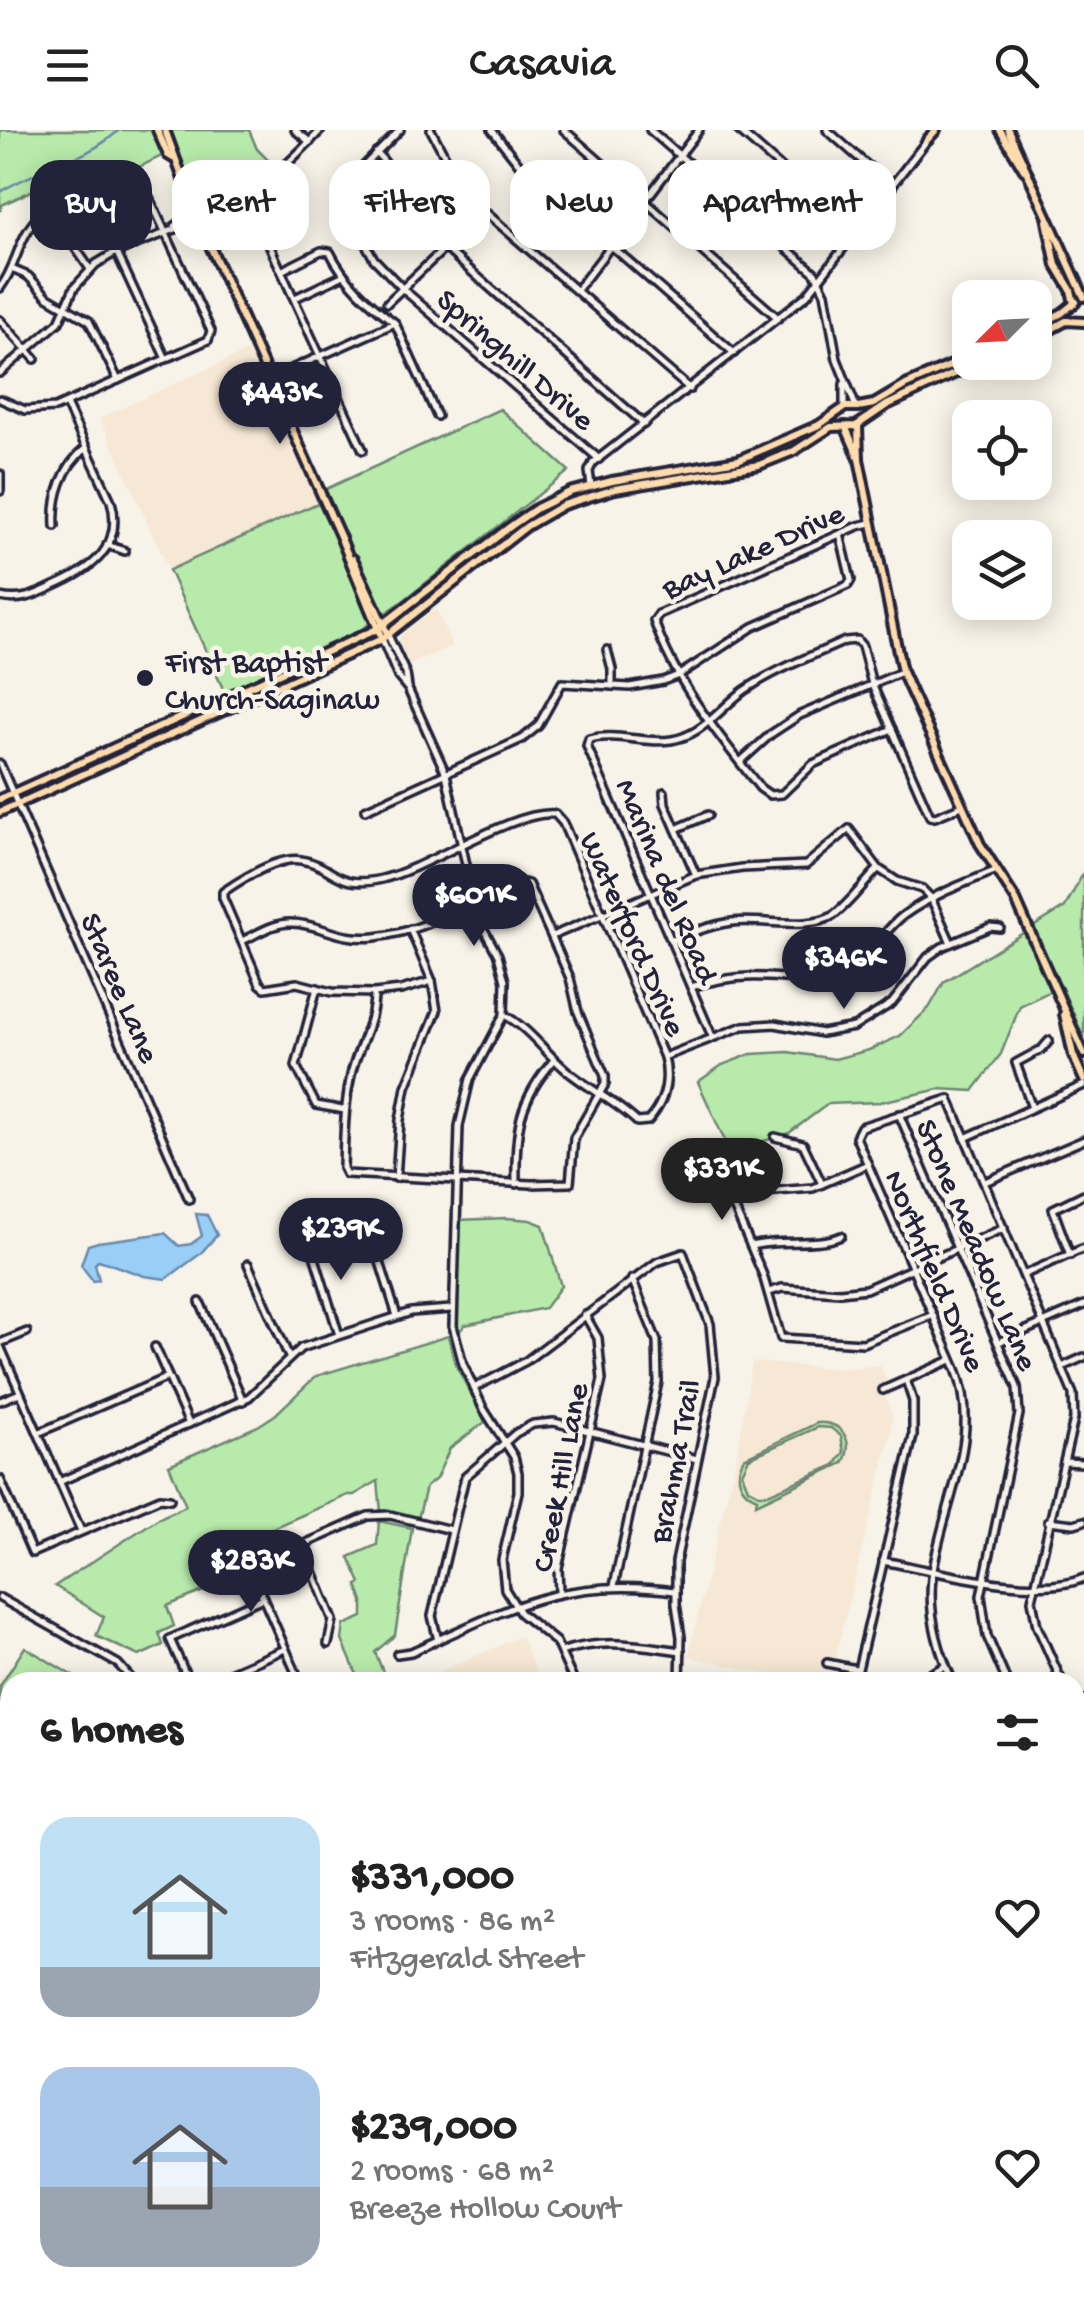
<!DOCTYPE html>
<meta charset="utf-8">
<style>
body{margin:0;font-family:"Gochi Hand",sans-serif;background:#f6f6f6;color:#222;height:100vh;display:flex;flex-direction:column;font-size:38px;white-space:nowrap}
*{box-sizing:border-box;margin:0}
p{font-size:32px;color:#767676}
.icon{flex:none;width:55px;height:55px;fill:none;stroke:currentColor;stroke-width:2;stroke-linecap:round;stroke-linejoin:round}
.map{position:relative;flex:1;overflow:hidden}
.details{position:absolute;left:0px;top:1542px;width:1085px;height:642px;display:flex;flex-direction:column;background:#fff;border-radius:30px 30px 0 0;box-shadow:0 5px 25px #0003}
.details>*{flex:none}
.guide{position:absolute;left:30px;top:30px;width:1025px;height:90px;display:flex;gap:20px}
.needle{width:65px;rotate:246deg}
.controls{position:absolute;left:952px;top:150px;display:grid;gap:20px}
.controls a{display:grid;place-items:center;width:100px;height:100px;border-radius:20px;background:#fff;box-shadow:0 5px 25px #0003;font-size:50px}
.price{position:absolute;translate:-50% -85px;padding:0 22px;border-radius:35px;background:#22223b;color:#fff;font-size:32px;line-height:65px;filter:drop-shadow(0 2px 5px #0008)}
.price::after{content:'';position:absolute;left:50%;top:60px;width:30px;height:22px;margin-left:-15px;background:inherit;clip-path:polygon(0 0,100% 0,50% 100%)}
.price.current{background:#222;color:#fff}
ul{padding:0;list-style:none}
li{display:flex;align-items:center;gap:30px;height:250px;padding:0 40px}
li span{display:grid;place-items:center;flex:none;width:280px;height:200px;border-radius:30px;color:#555}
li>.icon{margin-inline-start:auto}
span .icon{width:120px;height:120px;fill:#fffc;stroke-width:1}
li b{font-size:42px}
h2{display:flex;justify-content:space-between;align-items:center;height:120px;padding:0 40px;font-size:42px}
.pill{padding:0 35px;border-radius:30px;background:#fff;box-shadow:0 5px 25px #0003;font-size:35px;line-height:90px}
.pill.current{background:#22223b;color:#fff}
header{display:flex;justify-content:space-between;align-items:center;height:130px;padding:0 40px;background:#fff;font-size:45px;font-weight:600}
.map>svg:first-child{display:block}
.built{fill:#f6e8d4}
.green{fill:#b8ebab;stroke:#6d8673;stroke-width:2.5;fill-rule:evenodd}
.water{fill:#99cef7;stroke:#6989ac;stroke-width:2.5}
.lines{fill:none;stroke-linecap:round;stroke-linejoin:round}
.stream{stroke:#6989ac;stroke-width:2.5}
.minor-casing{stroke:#22223b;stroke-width:12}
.major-casing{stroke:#22223b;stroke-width:14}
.minor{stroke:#f7f3e8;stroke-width:5}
.major{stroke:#fedbac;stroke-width:6}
.poi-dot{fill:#22223b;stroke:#f7f3e8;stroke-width:4}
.labels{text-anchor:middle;stroke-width:9;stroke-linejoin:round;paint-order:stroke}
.street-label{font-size:32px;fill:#22223b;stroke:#f7f3e8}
.poi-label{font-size:32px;fill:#22223b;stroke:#f7f3e8;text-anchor:start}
</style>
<header><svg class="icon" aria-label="menu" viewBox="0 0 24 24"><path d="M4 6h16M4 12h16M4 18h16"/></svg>Casavia<svg class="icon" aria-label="search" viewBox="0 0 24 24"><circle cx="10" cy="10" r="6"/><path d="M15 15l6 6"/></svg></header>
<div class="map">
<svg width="1084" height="2183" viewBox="0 0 1084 2183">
<rect width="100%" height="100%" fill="#f7f3e8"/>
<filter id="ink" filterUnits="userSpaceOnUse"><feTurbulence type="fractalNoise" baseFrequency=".01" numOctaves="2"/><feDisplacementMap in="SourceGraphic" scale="20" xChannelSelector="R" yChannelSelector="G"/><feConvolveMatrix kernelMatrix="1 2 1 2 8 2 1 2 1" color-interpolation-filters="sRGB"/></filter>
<g filter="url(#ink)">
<g class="built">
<path d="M249,220L318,372L169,440L100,288Z"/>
<path d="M436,479L452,516L407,536L397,514L402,504Z"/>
<path d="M752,1232L842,1239L880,1235L888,1254L882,1257L892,1285L891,1303L835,1528L834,1552H777V1547L688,1526L738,1321Z"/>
<path d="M521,1506L541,1552H416Z"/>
<path d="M766,2175H929L933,2183H792L789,2176L770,2183Z"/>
</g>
<g class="green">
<path d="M0,0H249L257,19L275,37L230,69L225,59L195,72L172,21L113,50L105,77H101L107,51L62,46L2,75L0,81Z"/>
<path d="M500,279L569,341L399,474L354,504L225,563L169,440L318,373L326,359Z"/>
<path d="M1084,742V908L1061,856L1020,876L1001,924L973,961L940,959L880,972L828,974L789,1003L730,1022L698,952L722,935L751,924L788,922L835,929L869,920L900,906L929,878L944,852L1065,777Z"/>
<path d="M507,1088L530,1090L543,1095L561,1156L545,1178L465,1195L459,1202L455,1187L458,1090Z"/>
<path d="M448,1206L455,1233L485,1292L450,1318L436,1349L426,1357L418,1389L381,1382L378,1351L354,1365H348L266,1401L248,1404L230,1450L167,1476L174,1496L159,1503L163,1515L139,1526L96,1506L104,1487L55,1456L159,1388L186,1376L169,1335L258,1296L275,1285L316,1246Z"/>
<path d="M817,1293C842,1291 855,1311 843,1333L756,1374L757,1368C739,1361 734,1345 744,1328ZM818,1297L831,1298L841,1306L844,1322L835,1335L768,1364H759L748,1358L742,1343L749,1328Z"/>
<path d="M379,1391L412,1398L395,1505L375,1522L387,1552H347L358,1547L342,1510L344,1495L363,1487V1471L357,1455L361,1453L349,1427L377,1415Z"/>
<path d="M25,1517L83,1552H10V1649L0,1625V1556Z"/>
</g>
<path class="water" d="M196,1084L207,1085L217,1105L200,1124L166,1149L144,1146L99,1130L95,1134L99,1150L93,1151L81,1135L88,1115L98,1112L165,1103L179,1116L191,1114L202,1106Z"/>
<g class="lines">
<path class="stream" d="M0,62C37,38 87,31 119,0"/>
<g class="minor-casing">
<g id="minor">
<path d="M295,0L310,12"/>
<path d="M400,0L341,59L340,67L374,129L404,160L599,329"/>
<path d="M431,0L457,49L484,81L690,259"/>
<path d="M492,0L522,38L734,223"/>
<path d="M564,0L778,188"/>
<path d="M650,0L815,143L825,163L837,229L856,277"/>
<path d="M738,0L857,104"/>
<path d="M827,0L892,57"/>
<path d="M376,23C397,41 406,79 427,102L644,294"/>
<path d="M247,66L363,320"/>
<path d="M107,80L106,98L110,108L166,229"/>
<path d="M50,81L90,139"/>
<path d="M175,96L191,86C236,89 292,30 321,0"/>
<path d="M14,140L28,146L48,167L89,191L118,250"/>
<path d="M283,140L321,121L330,122C345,152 369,173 395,193"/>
<path d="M0,158C14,140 16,121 27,102C50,61 81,83 112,80C125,78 137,70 149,67L211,201L208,210L55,278L25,280L0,269"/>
<path d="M577,160L699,0"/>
<path d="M295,168L344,145"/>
<path d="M387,173L484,81"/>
<path d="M0,190L35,229"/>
<path d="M0,243L59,192L74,158L96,134L116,122L194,92L197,87"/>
<path d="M269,249L395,193L437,286"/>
<path d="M844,278V254"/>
<path d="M0,344V361"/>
<path d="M591,356L589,341L593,333L807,165L928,9"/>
<path d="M871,393L858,396L659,484L654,491C676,554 719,606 760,658L770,665L782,664L813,634L892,599"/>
<path d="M55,396C53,366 63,336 86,318"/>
<path d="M107,415L125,421"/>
<path d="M0,467C21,472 35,465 54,456C91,440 124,417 111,371L66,274"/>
<path d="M388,505L406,544L408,557"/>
<path d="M382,509L398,547L408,559L446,644L478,789L498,825L505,851L504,885L470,949L459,996L453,1196L463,1234L483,1278L514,1327L518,1343V1362L502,1430L505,1459L520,1483L556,1512L574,1552"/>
<path d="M607,520L612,539V556"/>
<path d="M740,632L771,604L800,585L902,542"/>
<path d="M0,634L189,1069"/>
<path d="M664,662L665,674L696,745"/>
<path d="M365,680L522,609L538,596L562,553L630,557L663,551L679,545L753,497L848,455L851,450L840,404"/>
<path d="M676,699L708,685"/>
<path d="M552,806L696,745L742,738L806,735L849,699L879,739L897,751L922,759L931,768L951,813"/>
<path d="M242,811C257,804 275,792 292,793C322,794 338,811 375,807C424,802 474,772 519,752L528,754L570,848L578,882L605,946V954L574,1008L570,1053L531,1054L346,1044L343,1038C344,1006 344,973 352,941C359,914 374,893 374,864"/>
<path d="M671,811C691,803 710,795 732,792C761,788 811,801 834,785C850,773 864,753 878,739"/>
<path d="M432,851L401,860L374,863L332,862L297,853L265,858L260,854L223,768V762C242,749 279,726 301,730C336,736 335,760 382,749C429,738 512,680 555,684L563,693L664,927C670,951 665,972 648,991L637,992C617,973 593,961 571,944C547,926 530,898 504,885"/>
<path d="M691,857C741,841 777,847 828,852C865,844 876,805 904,785C932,765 965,753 997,740"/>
<path d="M317,858L296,936L316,975L345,980"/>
<path d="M712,906L587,616L589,609C619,601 654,618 683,607C707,599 725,574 745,560C776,539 812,526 845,511L857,510L862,516L872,554L930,686L935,687L962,676"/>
<path d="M664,927L743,896L775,894L822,903L854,897L892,873L928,827L942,817L990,797L1000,798"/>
<path d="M1032,978L1016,933L1042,919L1049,911"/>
<path d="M899,984L1017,1257L1019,1284L981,1466L987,1506L1007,1552"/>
<path d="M775,1007L803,1014L822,1054"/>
<path d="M965,1008L1084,955"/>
<path d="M720,1035L719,1042L763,1145L781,1208L863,1213L933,1185"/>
<path d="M396,1048L400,990L406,957L437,881L432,851L410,799"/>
<path d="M985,1052L1084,1010"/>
<path d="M516,1054C515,1001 518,971 554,930"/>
<path d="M732,1069L750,1063L813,1058L868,1034"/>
<path d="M375,1099L373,1110L397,1186"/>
<path d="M310,1112L339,1205"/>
<path d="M751,1116C780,1108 816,1117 841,1106"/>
<path d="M1070,1125L1053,1079L1084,1064"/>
<path d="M248,1134L289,1227"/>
<path d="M1025,1144L1084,1118"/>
<path d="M769,1162L782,1158L840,1162L866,1159L1004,1098"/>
<path d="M200,1172L243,1271"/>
<path d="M999,1212L1084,1175"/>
<path d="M0,1213L27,1202"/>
<path d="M0,1216L81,1401"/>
<path d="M155,1217L189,1294"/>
<path d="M1064,1236L1084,1227"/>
<path d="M474,1258L526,1231L657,1132L683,1123L710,1194L715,1247L676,1432V1474L681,1507L680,1552"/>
<path d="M883,1260L951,1230"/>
<path d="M0,1271L20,1263"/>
<path d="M38,1303L168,1247"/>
<path d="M1064,1332L1084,1333"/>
<path d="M0,1349L32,1423L160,1368L170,1369"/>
<path d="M59,1352L249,1267L301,1218L411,1182L451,1179"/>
<path d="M1048,1391L1074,1394L1084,1391"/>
<path d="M302,1415L333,1490L328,1514"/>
<path d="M883,1431C935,1441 1036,1469 1084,1448"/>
<path d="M614,1456L658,1252L657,1211L632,1149"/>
<path d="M559,1462L558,1438L602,1250L598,1208L585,1185"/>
<path d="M0,1468L118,1534L134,1552"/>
<path d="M438,1510L432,1486L465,1347L516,1303L533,1294L554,1292L697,1329"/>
<path d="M561,1522C600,1508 642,1515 681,1521"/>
<path d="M397,1524L411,1522C510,1478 563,1446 675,1461"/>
<path d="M827,1533L856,1539"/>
<path d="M189,1552L170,1509L263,1468"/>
<path d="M209,1552L285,1519"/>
<path d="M300,1552L250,1438L368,1386L390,1385L451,1400"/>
<path d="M855,1552L913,1306V1271L906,1250"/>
<path d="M915,1552L945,1536"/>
<path d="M953,1552C938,1520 928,1484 932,1448C940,1377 984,1310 956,1239L856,1007L861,997L949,969L1073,1264L1074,1289L1032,1470L1037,1496L1062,1552"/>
<path d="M1075,1574L1084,1570"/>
<path d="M1075,1589L1084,1585"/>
<path d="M0,1651L10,1674"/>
<path d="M1075,1680L1084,1676"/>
<path d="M1075,1784L1084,1780"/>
<path d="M1075,1888L1084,1884"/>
<path d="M0,1988L10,1989"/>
<path d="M1075,1992L1084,1988"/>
<path d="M22,2175L23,2183"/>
<path d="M188,2175L191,2183"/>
<path d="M229,2175L233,2183"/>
<path d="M592,2175L594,2183"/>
<path d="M139,2183L158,2175"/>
<path d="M395,2183L414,2175"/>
<path d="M426,2183L427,2175"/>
<path d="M636,2183L655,2175"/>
</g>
</g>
<g class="major-casing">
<g id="major">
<path d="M157,0L168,25L173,28"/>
<path d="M165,0L197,87L340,406L382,509"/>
<path d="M1000,0L1024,40"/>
<path d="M1008,0L1084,167"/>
<path d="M927,10L936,0"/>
<path d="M1047,91L1056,135L1071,160L1074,174"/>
<path d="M1035,197L1062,183L1076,172"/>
<path d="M1035,208L1066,191L1084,192"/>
<path d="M858,277L874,274L906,255L970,227"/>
<path d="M858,295L859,329L902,542L980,714L1016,770L1084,924"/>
<path d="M845,296L859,328"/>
<path d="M353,429L388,505"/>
<path d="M0,669L377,499L511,396L537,378L570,362L612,351L738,330L819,295L845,277H858"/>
<path d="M0,682L382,509L527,396L563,375L615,359L759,335L794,321L831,297L856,296L887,275L980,232"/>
<path d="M1064,884L1073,925L1084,950"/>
</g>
</g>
<use href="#minor" class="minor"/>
<use href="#major" class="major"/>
</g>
</g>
<circle class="poi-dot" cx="145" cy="548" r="10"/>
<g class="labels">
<g class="street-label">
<text transform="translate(517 228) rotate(41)" y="11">Springhill Drive</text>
<text transform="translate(752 419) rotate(-24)" y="11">Bay Lake Drive</text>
<text transform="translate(669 750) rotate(67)" y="11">Marina del Road</text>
<text transform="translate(635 803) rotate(66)" y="11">Waterford Drive</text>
<text transform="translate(122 857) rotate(67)" y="11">Staree Lane</text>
<text transform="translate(979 1114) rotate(67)" y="11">Stone Meadow Lane</text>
<text transform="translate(937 1140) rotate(67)" y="11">Northfield Drive</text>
<text transform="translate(673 1331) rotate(-79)" y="11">Brahma Trail</text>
<text transform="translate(558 1347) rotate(-79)" y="11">Creek Hill Lane</text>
</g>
<g class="poi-label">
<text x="165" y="541">First Baptist<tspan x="165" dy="37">Church-Saginaw</tspan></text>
</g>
</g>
</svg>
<div class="controls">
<a><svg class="needle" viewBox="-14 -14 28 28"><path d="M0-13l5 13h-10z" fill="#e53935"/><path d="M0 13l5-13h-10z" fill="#767676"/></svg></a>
<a><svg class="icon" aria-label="locate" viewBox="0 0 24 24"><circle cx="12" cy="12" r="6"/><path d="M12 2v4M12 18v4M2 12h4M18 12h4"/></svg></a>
<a><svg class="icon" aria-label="layers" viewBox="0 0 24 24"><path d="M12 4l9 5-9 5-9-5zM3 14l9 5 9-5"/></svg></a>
</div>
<b class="price" style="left:280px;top:317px">$443K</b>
<b class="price" style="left:474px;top:819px">$601K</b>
<b class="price" style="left:844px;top:882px">$346K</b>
<b class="price current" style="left:722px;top:1093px">$331K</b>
<b class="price" style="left:341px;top:1153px">$239K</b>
<b class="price" style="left:251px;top:1485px">$283K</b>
<div class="guide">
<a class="pill current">Buy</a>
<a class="pill">Rent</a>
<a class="pill">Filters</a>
<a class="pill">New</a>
<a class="pill">Apartment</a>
</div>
<section class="details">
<h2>6 homes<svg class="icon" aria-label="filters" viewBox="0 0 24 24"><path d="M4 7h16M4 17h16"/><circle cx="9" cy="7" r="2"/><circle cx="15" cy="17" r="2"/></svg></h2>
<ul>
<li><span style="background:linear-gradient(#bfe0f5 75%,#9aa5b1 0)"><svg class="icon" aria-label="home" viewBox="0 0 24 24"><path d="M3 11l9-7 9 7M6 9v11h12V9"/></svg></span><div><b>$331,000</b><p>3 rooms · 86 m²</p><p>Fitzgerald Street</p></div><svg class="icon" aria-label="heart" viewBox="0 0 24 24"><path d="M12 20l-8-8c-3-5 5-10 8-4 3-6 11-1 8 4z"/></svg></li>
<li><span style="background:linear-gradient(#a9c7e8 60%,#9aa5b1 0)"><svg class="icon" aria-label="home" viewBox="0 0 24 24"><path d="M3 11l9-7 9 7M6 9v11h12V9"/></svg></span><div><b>$239,000</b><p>2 rooms · 68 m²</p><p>Breeze Hollow Court</p></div><svg class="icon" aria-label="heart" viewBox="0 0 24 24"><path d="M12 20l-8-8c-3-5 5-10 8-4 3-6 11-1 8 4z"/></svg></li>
</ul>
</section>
</div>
